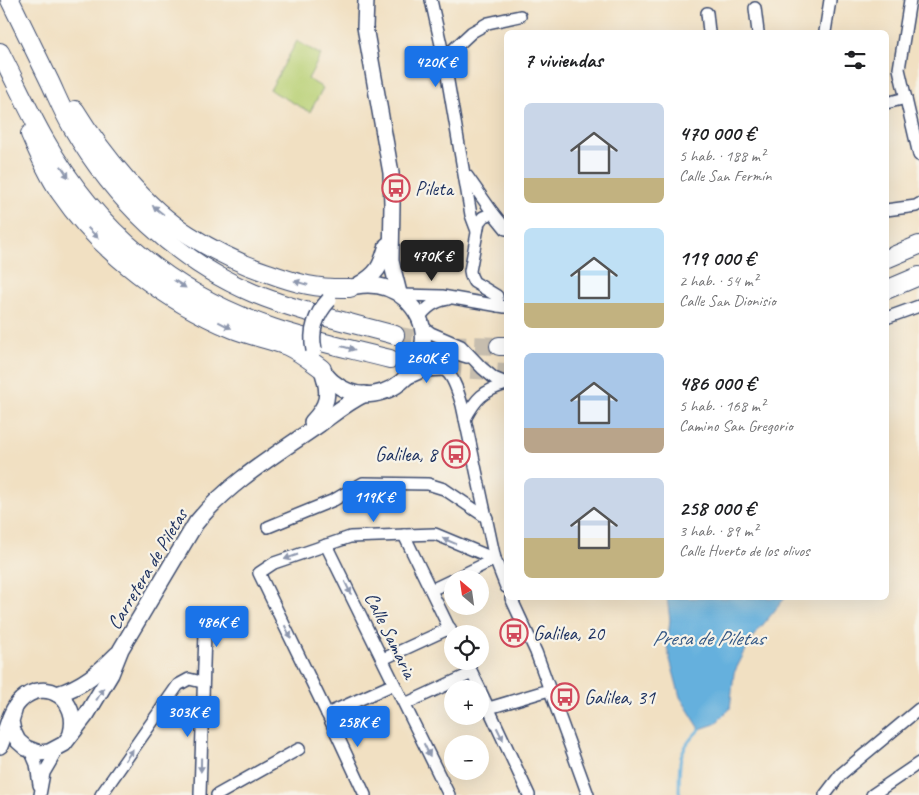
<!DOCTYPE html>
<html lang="es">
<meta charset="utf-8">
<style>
body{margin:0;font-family:Caveat,sans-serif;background:#f6f6f6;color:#202124;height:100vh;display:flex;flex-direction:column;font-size:19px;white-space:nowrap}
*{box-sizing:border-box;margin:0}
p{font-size:16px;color:#757577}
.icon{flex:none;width:28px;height:28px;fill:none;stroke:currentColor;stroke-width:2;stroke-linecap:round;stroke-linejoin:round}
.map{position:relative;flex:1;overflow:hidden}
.panel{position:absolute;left:504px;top:30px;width:385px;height:570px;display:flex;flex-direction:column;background:#fff;border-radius:8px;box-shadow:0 5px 20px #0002}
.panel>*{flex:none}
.needle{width:32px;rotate:331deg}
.fabs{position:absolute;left:444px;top:570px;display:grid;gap:10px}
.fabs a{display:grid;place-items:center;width:45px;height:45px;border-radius:50%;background:#fff;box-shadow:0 5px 20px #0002;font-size:25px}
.price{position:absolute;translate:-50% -42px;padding:0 11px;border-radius:5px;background:#1a73e8;color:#fff;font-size:16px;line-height:32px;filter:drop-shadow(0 1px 2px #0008)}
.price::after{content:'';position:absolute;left:50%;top:30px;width:15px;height:11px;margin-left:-8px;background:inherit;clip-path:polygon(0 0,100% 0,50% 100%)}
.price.on{background:#222;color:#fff}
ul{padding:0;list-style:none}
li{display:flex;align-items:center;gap:15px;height:125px;padding:0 20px}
li span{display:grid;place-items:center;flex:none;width:140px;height:100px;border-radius:8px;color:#555}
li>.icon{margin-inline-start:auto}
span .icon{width:60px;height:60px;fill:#fffc;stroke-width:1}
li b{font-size:21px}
h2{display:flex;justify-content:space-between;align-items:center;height:60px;padding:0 20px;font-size:21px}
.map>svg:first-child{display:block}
.green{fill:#b8d075;stroke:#6a806a}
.water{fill:#65b0dd;stroke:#40709e}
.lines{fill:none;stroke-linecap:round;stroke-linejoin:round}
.stream{stroke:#65b0dd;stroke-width:3}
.highway-tunnel{stroke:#c6bdae;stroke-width:18;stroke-dasharray:18 9;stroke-linecap:butt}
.minor-casing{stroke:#3b4a6d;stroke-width:14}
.major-casing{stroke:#3b4a6d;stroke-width:18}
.highway-casing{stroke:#3b4a6d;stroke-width:20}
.minor{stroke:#fff;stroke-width:11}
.major{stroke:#fff;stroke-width:15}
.highway{stroke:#fff;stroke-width:18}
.major-bridge-casing{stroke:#3b4a6d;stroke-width:18;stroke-linecap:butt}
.major-bridge{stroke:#fff;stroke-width:15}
.oneway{fill:#8d97ae}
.labels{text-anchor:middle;stroke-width:4.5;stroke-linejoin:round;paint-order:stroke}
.poi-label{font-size:20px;fill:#1b2f5e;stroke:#f7f3e8;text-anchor:start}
.street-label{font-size:20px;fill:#1b2f5e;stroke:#f7f3e8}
.water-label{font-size:21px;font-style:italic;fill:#315684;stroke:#f7f3e8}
</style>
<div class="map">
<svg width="919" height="795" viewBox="0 0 919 795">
<rect width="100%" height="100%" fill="#f7f3e8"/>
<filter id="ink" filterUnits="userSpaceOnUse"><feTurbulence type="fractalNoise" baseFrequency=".02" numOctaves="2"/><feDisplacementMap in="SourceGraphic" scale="10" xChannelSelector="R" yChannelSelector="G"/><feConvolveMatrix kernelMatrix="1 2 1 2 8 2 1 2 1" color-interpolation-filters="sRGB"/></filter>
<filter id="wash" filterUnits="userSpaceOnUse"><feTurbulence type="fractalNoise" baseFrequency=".0096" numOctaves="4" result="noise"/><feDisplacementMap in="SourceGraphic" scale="20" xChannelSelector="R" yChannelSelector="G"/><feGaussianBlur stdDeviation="1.12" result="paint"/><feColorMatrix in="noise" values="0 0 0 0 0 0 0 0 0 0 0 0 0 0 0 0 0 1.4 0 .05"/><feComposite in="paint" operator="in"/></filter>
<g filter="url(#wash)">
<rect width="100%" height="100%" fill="#f1e0c2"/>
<path class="green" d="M297,41L321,55L308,79L323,88L310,112L270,90Z"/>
<path class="water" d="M667,598H785L752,638L734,673L730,709L715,724L700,729L680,697L667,648L670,620Z"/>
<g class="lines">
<path class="stream" d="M681,795L679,792C680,761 676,752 700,729"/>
</g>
</g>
<g filter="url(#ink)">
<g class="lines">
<g class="highway-tunnel">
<path d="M395,335L443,344L499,346"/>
<path d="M390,359L460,369L506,372"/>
</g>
<g class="minor-casing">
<g id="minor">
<path d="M431,0L444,58L471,215L477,231"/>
<path d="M910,0L899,69L919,155"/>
<path d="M755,8L758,32"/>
<path d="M707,13L709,32"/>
<path d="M825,32L830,0"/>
<path d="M444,58L472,32L488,23L520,16"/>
<path d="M886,103L906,98"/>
<path d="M467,176L493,213L506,229"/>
<path d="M886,210L916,206L919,204"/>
<path d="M493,213L483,217L479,222L470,271L471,276L474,282L497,296L498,306"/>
<path d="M401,295L442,296L505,307"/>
<path d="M419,318C427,307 435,301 448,299"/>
<path d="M886,318L919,306"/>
<path d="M422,326L431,333L461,346L482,368L494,378L506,383"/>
<path d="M420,355L445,350L467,357"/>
<path d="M420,358C450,366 454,378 462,405L495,559L506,587"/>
<path d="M406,379L424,371L443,370"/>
<path d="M465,419C476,398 483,391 506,384"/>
<path d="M268,527L334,500L363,483L428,484L444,489L487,518"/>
<path d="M404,535L452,634"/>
<path d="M326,545L449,795"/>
<path d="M454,579L495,559"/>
<path d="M431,590L452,580"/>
<path d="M511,598L536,652L588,795"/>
<path d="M199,622L205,632L200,795"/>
<path d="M383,659L450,628"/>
<path d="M466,661L480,689"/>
<path d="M480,690L529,795"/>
<path d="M405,704L472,673"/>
<path d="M489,708L549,690"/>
<path d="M327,714L394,684"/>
<path d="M30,750L36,764L39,785"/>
<path d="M40,795L44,773L58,749"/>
<path d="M101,795L178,685L189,679L202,682"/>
<path d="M217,795L299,749"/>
<path d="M365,795L333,726L259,573L274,563L350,537L435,534L495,559"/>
<path d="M825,795L841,774L919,709"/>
<path d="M872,795L919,763"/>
</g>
</g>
<g class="major-casing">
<g id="major">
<path d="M366,0L365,27L391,173L392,204L391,261L399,293"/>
<path d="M358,285C378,274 381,266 387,245"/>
<path d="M323,371C326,375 329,379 333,382C385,425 458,348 405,299C391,286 375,283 356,286"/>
<path d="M312,422C328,405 330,395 323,373"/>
<path d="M57,694C82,687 99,672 117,654"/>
<path d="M14,711L11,721L13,731L18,741L26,748L39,753L49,752L64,744L87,714L111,674L121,649L196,523C229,482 277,454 320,424C335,413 348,402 365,394"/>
<path d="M0,746C6,732 9,711 21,700C46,676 80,700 71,733"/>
</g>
</g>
<g class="highway-casing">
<g id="highway">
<path d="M10,0C23,27 37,55 50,82C57,97 63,112 72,127C114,199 175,260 253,293C299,312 348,322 395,335"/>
<path d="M0,52C15,81 29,112 45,140C96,231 174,295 273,328C311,341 351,349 390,359"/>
<path d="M75,110C102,154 146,208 189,235C214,251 241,264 268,273C298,284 317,289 350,288"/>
<path d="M30,134C39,154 48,176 61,194C101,253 168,302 233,329C250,336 269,339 287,346C300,352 311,361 322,369"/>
<path d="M886,259L919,245"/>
<path d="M886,290L919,276"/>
<path d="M499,346H506"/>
</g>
</g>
<use href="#minor" class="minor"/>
<use href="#major" class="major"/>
<use href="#highway" class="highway"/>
<g class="major-bridge-casing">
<path id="major-bridge" d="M314,350C310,332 316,314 329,300"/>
</g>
<use href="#major-bridge" class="major-bridge"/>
</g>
<defs><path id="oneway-solid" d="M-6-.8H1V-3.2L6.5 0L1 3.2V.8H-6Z" transform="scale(1.25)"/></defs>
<g class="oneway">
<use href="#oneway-solid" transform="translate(65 172) rotate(57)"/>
<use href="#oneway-solid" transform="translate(158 210) rotate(-141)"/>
<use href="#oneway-solid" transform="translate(93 233) rotate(45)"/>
<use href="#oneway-solid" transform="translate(301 283) rotate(-164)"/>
<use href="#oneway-solid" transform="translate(180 284) rotate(34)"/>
<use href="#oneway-solid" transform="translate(225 325) rotate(27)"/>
<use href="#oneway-solid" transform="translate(348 348) rotate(15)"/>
<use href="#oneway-solid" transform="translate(449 541) rotate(-157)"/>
<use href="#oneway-solid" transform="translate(291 557) rotate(161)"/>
<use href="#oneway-solid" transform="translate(348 588) rotate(64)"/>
<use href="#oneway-solid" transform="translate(288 632) rotate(64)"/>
<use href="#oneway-solid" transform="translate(100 694) rotate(-59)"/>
<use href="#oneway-solid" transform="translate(500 734) rotate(64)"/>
<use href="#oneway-solid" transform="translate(427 750) rotate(64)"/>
<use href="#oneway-solid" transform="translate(129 755) rotate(-55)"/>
<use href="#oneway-solid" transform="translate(201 765) rotate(91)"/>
</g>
</g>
<defs>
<g id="bus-ring" transform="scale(1.4375)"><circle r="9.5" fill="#f7f3e8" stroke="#d1495b" stroke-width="1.5"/><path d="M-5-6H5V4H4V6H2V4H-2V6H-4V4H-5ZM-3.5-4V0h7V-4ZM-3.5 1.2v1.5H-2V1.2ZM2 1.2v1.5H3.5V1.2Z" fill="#d1495b"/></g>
</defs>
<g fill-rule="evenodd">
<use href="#bus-ring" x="396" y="188"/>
<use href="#bus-ring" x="456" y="454"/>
<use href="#bus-ring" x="514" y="633"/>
<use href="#bus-ring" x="565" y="697"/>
</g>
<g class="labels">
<g class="poi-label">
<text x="415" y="195">Pileta</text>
<text x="437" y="461" text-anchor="end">Galilea, 8</text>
<text x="533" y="640">Galilea, 20</text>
<text x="584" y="704">Galilea, 31</text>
</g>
<g class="street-label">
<text transform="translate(147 569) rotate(-59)" y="7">Carretera de Piletas</text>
<text transform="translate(391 635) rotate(64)" y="7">Calle Samaria</text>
</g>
<g class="water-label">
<text x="708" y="645">Presa de Piletas</text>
</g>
</g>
</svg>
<div class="fabs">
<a><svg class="needle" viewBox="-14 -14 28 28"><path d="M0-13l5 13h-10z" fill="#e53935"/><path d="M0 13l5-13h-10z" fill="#757577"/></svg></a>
<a><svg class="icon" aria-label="locate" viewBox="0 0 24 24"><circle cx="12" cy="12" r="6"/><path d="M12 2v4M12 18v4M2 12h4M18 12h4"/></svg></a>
<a>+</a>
<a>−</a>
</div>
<b class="price" style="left:436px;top:88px">420K €</b>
<b class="price on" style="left:432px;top:282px">470K €</b>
<b class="price" style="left:427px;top:384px">260K €</b>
<b class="price" style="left:374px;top:523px">119K €</b>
<b class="price" style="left:217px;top:648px">486K €</b>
<b class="price" style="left:188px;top:738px">303K €</b>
<b class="price" style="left:358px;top:748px">258K €</b>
<section class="panel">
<h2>7 viviendas<svg class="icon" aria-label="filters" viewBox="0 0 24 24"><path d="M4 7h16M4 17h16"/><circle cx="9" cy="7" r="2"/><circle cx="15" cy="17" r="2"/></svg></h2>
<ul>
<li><span style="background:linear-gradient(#c9d6e8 75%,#c2b280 0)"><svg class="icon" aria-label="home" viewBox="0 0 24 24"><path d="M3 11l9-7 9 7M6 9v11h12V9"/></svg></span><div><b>470 000 €</b><p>5 hab. · 188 m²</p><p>Calle San Fermín</p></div></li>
<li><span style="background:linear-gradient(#bfe0f5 75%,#c2b280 0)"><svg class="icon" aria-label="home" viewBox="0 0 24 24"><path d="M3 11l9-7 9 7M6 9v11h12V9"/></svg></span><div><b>119 000 €</b><p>2 hab. · 54 m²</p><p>Calle San Dionisio</p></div></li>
<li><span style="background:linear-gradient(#a9c7e8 75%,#b9a48a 0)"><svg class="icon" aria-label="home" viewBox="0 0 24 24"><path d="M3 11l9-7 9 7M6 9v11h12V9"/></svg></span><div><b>486 000 €</b><p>5 hab. · 168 m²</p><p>Camino San Gregorio</p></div></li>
<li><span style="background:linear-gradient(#c9d6e8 60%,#c2b280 0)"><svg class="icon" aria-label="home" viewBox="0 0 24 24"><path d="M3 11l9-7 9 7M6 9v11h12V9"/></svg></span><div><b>258 000 €</b><p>3 hab. · 89 m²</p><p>Calle Huerto de los olivos</p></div></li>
</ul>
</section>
</div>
